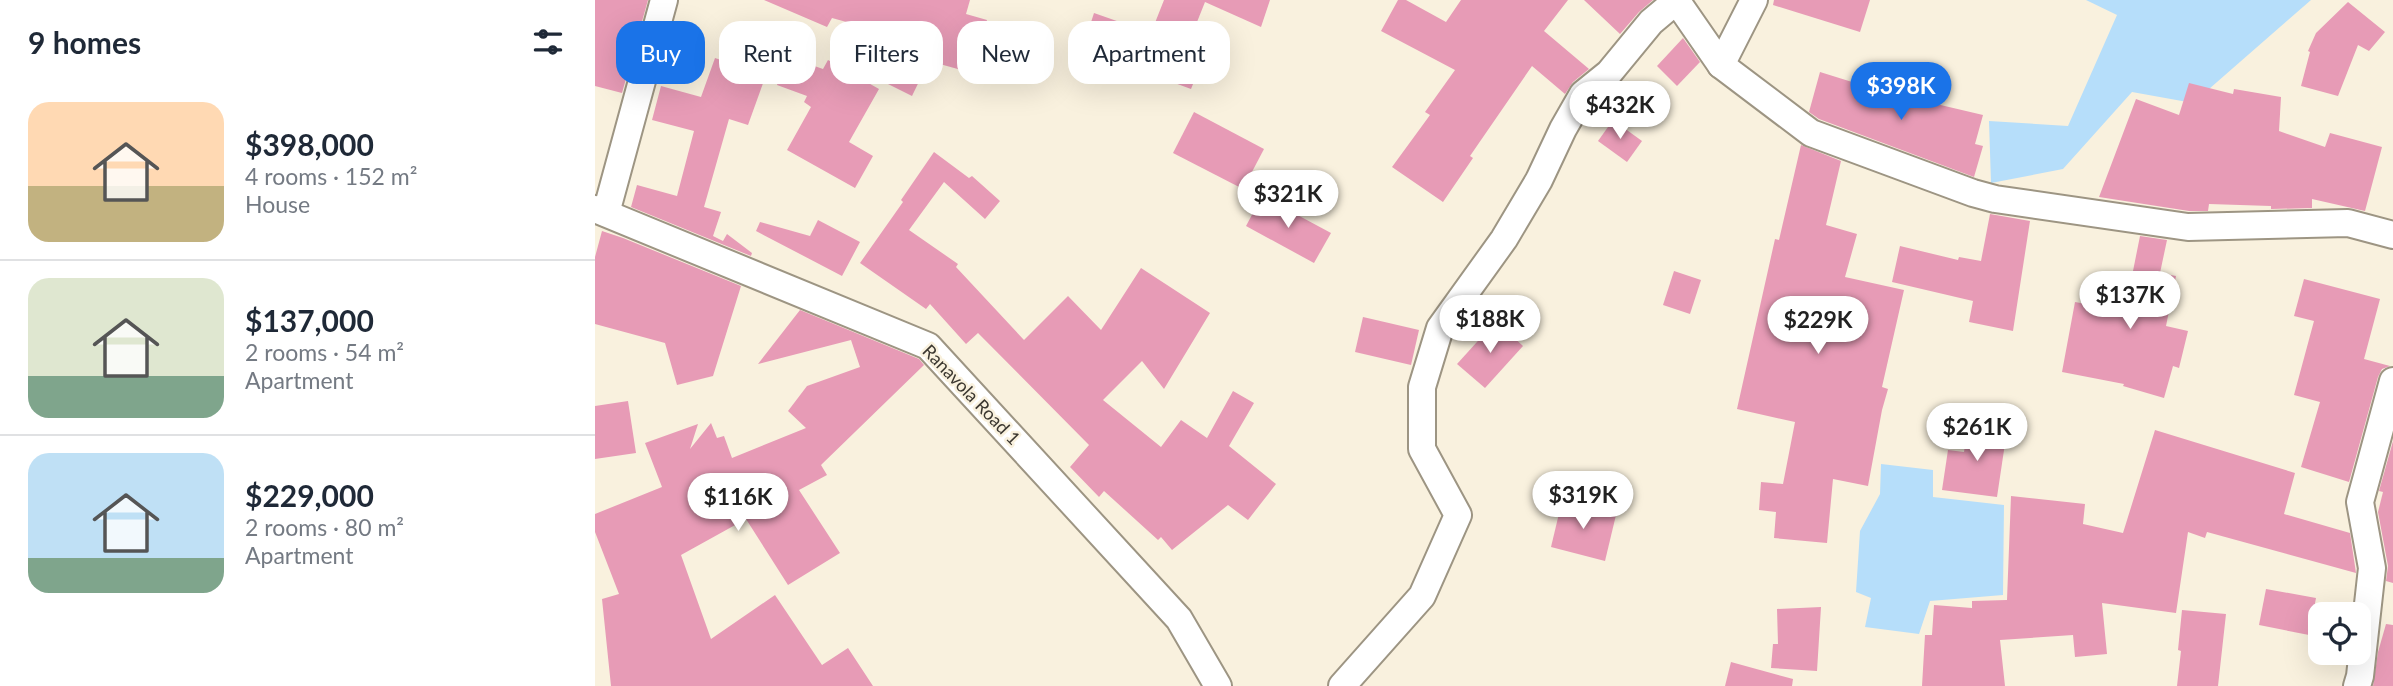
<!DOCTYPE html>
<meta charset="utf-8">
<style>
body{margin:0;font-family:Lato,sans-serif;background:#f6f6f7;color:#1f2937;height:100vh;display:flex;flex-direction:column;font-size:26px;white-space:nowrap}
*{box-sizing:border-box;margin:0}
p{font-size:23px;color:#747a83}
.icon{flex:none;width:38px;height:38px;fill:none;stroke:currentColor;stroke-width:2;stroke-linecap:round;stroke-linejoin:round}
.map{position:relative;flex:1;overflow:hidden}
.drawer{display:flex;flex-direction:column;background:#fff;width:595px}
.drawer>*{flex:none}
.top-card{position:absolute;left:21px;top:21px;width:665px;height:63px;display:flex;gap:14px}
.controls{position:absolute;left:1713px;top:602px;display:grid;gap:14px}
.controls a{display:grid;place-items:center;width:63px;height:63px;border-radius:14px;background:#fff;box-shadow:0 7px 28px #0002;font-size:35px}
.price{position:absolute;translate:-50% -60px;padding:0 16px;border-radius:24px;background:#fff;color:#222;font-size:23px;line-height:46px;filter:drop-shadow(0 2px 4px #0008)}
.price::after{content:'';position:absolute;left:50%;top:42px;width:21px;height:16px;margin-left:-10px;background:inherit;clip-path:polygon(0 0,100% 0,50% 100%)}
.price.on{background:#1a73e8;color:#fff}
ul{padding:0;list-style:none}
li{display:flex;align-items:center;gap:21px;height:175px;padding:0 28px}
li+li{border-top:2px solid #e0e1e3}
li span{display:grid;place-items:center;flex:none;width:196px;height:140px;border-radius:21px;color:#555}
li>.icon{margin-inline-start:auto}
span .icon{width:84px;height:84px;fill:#fffc;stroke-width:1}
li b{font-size:30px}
h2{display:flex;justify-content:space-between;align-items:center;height:84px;padding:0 28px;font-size:30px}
.chip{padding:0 24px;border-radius:21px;background:#fff;box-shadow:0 7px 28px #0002;font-size:24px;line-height:63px}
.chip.on{background:#1a73e8;color:#fff}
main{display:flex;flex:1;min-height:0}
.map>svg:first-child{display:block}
.water{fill:#b6defa}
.building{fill:#e79bb6}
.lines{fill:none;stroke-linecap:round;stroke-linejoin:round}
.street-casing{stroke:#9d9583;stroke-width:30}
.street{stroke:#fff;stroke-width:26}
.labels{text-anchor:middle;stroke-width:5;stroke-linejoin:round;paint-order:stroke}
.street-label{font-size:18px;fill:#3b3730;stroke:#f9f1de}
</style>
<main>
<section class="drawer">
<h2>9 homes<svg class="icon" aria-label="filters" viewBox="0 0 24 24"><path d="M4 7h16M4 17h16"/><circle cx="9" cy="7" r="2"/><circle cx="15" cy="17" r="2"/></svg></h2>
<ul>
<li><span style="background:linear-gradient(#ffd9b3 60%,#c2b280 0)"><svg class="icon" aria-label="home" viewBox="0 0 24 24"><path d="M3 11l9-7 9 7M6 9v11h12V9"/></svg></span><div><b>$398,000</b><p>4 rooms · 152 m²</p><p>House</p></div></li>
<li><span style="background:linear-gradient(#dfe7d0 70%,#7fa58c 0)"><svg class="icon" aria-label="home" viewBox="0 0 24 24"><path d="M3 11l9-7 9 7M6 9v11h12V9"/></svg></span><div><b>$137,000</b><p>2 rooms · 54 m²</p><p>Apartment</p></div></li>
<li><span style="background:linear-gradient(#bfe0f5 75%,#7fa58c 0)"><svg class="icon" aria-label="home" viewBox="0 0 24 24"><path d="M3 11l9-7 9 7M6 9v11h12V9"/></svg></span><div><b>$229,000</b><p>2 rooms · 80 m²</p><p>Apartment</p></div></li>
</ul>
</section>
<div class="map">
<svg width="1798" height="686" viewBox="0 0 1798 686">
<rect width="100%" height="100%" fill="#f9f1de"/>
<g class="water">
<path d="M1491,0H1716L1598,103L1537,92L1468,169L1396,183L1394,121L1473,126L1522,15Z"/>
<path d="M1286,464L1338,470V497L1409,505L1408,595L1335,601L1324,634L1270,627L1276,598L1261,592L1265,531L1285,494Z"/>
</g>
<g class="building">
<path d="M0,0H53L27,93L0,86Z"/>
<path d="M169,0H375L371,14L392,20L377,73L334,61L317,96L291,83L313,39L237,18L232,27Z"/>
<path d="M569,0H675L666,27L610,2L592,47L610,54L596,89L539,68L538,70L486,53L499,13L556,33Z"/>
<path d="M803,0H811L851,22L866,0H973L949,31L994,69L978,82L970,94L937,66L875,156L878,158L848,202L797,167L835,115L830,112L860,70L786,31Z"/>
<path d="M989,0H1058L1044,12L1025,34Z"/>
<path d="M1179,0H1275L1265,32L1178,5Z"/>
<path d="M1753,2L1790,32L1774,51L1763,45L1743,96L1706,86L1715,52L1713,51L1721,33Z"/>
<path d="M1088,38L1105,62L1082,86L1062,66Z"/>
<path d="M191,56L228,69L233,60L284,89L254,142L278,156L260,188L192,150L216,107L209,102L212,96L182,85Z"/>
<path d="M120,58L171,75L153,125L134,119L109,207L126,212L118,236L128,241L132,234L157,253L156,256L36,207L42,185L82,196L99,131L57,120L66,86L106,97Z"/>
<path d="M1225,72L1286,91L1388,115L1380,144L1388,146L1379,177L1224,119L1214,112Z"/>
<path d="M1594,83L1638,94L1639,89L1686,97L1684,131L1730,147L1735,133L1787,147L1770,211L1717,199V208L1676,209V206L1614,204L1613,211H1594L1504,197L1541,99L1584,115Z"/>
<path d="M599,112L669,149L648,189L578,153Z"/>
<path d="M1018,120L1047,141L1032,162L1003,141Z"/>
<path d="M1206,145L1246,161L1231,225L1262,234L1250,277L1309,290L1287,387L1293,389L1287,410L1273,486L1238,479L1232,543L1179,538L1181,512L1164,510L1166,482L1188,484L1200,422L1142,409L1180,239L1184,240Z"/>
<path d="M339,152L374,178L377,176L405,201L390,219L349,182L314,230L363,264L361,267L429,340L473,296L506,330L546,268L615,313L569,389L547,361L508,400L566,447L586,420L612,438L638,391L659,403L634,446L681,484L653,520L633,505L577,550L566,537L563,540L509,491L504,497L475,467L494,445L383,333L371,344L335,304L331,309L265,263L308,202L306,200Z"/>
<path d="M667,196L736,233L719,263L651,226Z"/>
<path d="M1395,214L1435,221L1418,331L1374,322L1378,301L1297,282L1305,246L1363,260L1364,257L1386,261Z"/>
<path d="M223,220L265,242L247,276L161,231L165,222L215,236Z"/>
<path d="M7,231L28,238L146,286L118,376L82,385L70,343L0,324V257Z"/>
<path d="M1545,236L1572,240L1565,273L1581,276L1571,326L1593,331L1584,368L1578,366L1569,398L1528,386L1529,384L1467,372L1480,302L1530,311Z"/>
<path d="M1079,271L1106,280L1095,314L1068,305Z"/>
<path d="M1709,279L1785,299L1769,359L1795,366L1787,369L1783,377L1754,482L1706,467L1725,402L1699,395L1719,321L1699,316Z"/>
<path d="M205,310L324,359L329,365L226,465L232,475L204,490L245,553L193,585L151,519L86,555L116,639L180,595L227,665L253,648L278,686H16L7,599L24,594L0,532V514L67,487L50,443L103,424L95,449L116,423L122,438L129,436L137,458L211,428L193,411L212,386L265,367L256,340L163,364Z"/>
<path d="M768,317L824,330L816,365L760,352Z"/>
<path d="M901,321L928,346L890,388L862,364Z"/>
<path d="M33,401L41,453L0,459V406Z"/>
<path d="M1373,424L1412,430L1402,497L1347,490L1353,450L1369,452Z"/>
<path d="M1560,430L1700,473L1689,514L1755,533L1761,573L1612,532L1610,538L1593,532L1581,613L1507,603L1512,654L1480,657L1478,635L1405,640L1410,686H1327L1330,635H1337L1339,605L1377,608V601L1412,600L1416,496L1490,504L1488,524L1528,533Z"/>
<path d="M1798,441V583L1791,581L1793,566L1783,512L1788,492L1784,491Z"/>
<path d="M967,501L1021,515L1010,561L956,547Z"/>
<path d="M1671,589L1721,598L1714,635L1664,625Z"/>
<path d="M1226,607L1222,671L1176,668L1178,644H1183L1182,609Z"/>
<path d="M1587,610L1631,614L1623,686H1582L1586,651L1583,650Z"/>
<path d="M1791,624L1798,625V686H1778L1783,652Z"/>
<path d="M1136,662L1198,679L1197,686H1130Z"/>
</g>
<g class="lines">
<g class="street-casing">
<g id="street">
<path d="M1081,0L1126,65L1216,133L1378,193L1400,199L1593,227L1753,223L1798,235"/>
<path d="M1126,65L1159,0"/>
<path d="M0,209L333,346L584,619L623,686"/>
<path d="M11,213L69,0"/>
<path d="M747,686L827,596L863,515L827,449V387L845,328L909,239L944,180L968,129L988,94L1014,73L1056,22L1081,1"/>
<path d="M1762,686L1765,676L1777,568L1765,502L1798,381"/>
</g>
</g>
<use href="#street" class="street"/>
</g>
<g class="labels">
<g class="street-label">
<text transform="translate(376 395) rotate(46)" y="6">Ranavola Road 1</text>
</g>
</g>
</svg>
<div class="controls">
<a><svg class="icon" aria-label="locate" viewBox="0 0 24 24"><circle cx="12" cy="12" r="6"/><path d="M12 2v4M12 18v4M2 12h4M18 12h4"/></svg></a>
</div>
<b class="price on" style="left:1306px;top:122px">$398K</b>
<b class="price" style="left:1025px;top:141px">$432K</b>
<b class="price" style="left:693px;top:230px">$321K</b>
<b class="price" style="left:1535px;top:331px">$137K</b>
<b class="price" style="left:895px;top:355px">$188K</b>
<b class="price" style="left:1223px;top:356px">$229K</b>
<b class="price" style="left:1382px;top:463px">$261K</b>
<b class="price" style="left:988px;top:531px">$319K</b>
<b class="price" style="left:143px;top:533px">$116K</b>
<div class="top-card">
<a class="chip on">Buy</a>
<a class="chip">Rent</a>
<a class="chip">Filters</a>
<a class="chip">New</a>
<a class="chip">Apartment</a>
</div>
</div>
</main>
